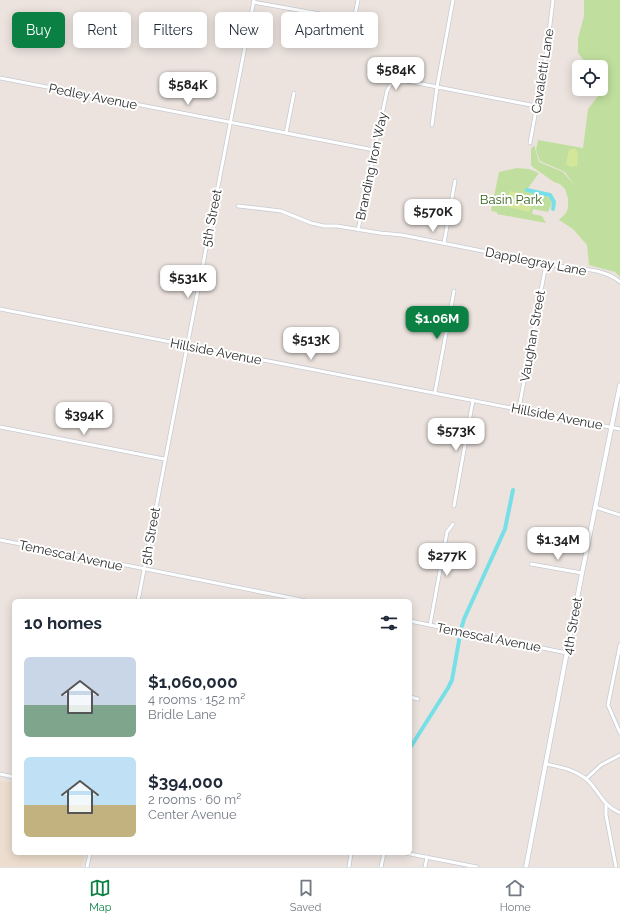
<!DOCTYPE html>
<meta charset="utf-8">
<style>
body{margin:0;font-family:Raleway,sans-serif;background:#f2f2f3;color:#1f2937;height:100vh;display:flex;flex-direction:column;font-size:15px;white-space:nowrap}
*{box-sizing:border-box;margin:0}
p{font-size:13px;color:#747a83}
.icon{flex:none;width:22px;height:22px;fill:none;stroke:currentColor;stroke-width:2;stroke-linecap:round;stroke-linejoin:round}
.map{position:relative;flex:1;overflow:hidden}
.details{position:absolute;left:12px;top:599px;width:400px;height:256px;display:flex;flex-direction:column;background:#fff;border-radius:6px;box-shadow:0 2px 10px #0003}
.details>*{flex:none}
.hud{position:absolute;left:12px;top:12px;width:400px;height:36px;display:flex;gap:8px}
.fabs{position:absolute;left:572px;top:60px;display:grid;gap:8px}
.fabs a{display:grid;place-items:center;width:36px;height:36px;border-radius:6px;background:#fff;box-shadow:0 2px 10px #0003;font-size:20px}
.price{position:absolute;translate:-50% -34px;padding:0 9px;border-radius:8px;background:#fff;color:#222;font-size:13px;line-height:26px;filter:drop-shadow(0 1px 2px #0008)}
.price::after{content:'';position:absolute;left:50%;top:24px;width:12px;height:9px;margin-left:-6px;background:inherit;clip-path:polygon(0 0,100% 0,50% 100%)}
.price.on{background:#0b8043;color:#fff}
ul{padding:0;list-style:none}
li{display:flex;align-items:center;gap:12px;height:100px;padding:0 12px}
li span{display:grid;place-items:center;flex:none;width:112px;height:80px;border-radius:6px;color:#555}
li>.icon{margin-inline-start:auto}
span .icon{width:48px;height:48px;fill:#fffc;stroke-width:1}
li b{font-size:17px}
h2{display:flex;justify-content:space-between;align-items:center;height:48px;padding:0 12px;font-size:17px}
.chip{padding:0 14px;border-radius:6px;background:#fff;box-shadow:0 2px 10px #0003;font-size:14px;line-height:36px}
.chip.on{background:#0b8043;color:#fff}
.menu{display:flex;justify-content:space-around;align-items:center;height:56px;border-top:1px solid #e0e1e3;background:#fff;font-size:11px;color:#747a83}
.menu a{display:grid;justify-items:center;gap:2px}
.menu .on{color:#0b8043}
.map>svg:first-child{display:block}
.education{fill:#ecddce}
.green{fill:#c0df9e}
.pitch{fill:#d4e69a}
.lines{fill:none;stroke-linecap:round;stroke-linejoin:round}
.canal{stroke:#77dfe7;stroke-width:4}
.minor-casing{stroke:#c6cbd3;stroke-width:4.5}
.tertiary-casing{stroke:#c6cbd3;stroke-width:5.5}
.minor{stroke:#fff;stroke-width:3}
.tertiary{stroke:#fff;stroke-width:4}
.labels{text-anchor:middle;stroke-width:4;stroke-linejoin:round;paint-order:stroke}
.street-label{font-size:13px;fill:#2b2b2b;stroke:#fff}
.park-label{font-size:13px;fill:#3a641f;stroke:#fff}
</style>
<div class="map">
<svg width="620" height="867" viewBox="0 0 620 867">
<rect width="100%" height="100%" fill="#ece3de"/>
<path class="education" d="M0,781L14,783V853H85L82,867H0Z"/>
<g class="green">
<path d="M584,0H620V277L615,272L589,265L587,245L573,229L559,220L566,213L568,208V198L565,189L560,184L554,182L534,168L531,165V149L534,145L539,162L563,172L574,185L565,172L540,161L536,150L538,140L583,148L588,109L602,91L605,73L601,72V67H587L586,63L578,53V38L584,16Z"/>
<path d="M517,168L529,169L539,173L526,191L527,192L544,195L550,198L552,203L548,212L533,209L532,214L542,216L546,223L497,214V212L491,211L499,172Z"/>
</g>
<g class="pitch">
<path d="M575,148L578,153L577,166L571,167L566,164L569,150Z"/>
<path d="M510,191L533,196V202L529,212L508,207L506,203Z"/>
</g>
<g class="lines">
<g class="canal">
<path d="M527,190L550,195L554,202L553,209"/>
<path d="M462,626L464,619L505,529L513,490"/>
<path d="M410,748L448,688L452,680L460,635"/>
</g>
<g class="minor-casing">
<g id="minor">
<path d="M253,2L354,20L358,0"/>
<path d="M0,78L374,150"/>
<path d="M432,125L437,87L453,0"/>
<path d="M286,133L294,93"/>
<path d="M530,143L547,49L553,0"/>
<path d="M238,206L281,211L311,223L324,226H337L380,233L402,235C452,245 502,255 553,265C574,269 603,267 620,282"/>
<path d="M358,230L387,91L391,84L401,80L536,106"/>
<path d="M444,243L455,181"/>
<path d="M0,309L620,429"/>
<path d="M435,392L454,291"/>
<path d="M519,408L546,264"/>
<path d="M0,427L164,459"/>
<path d="M454,506L473,400"/>
<path d="M595,507L620,515"/>
<path d="M0,540L306,601"/>
<path d="M531,564L582,573"/>
<path d="M138,601L254,0"/>
<path d="M410,621L567,653"/>
<path d="M430,625L447,532L453,524"/>
<path d="M620,645L608,705L620,733"/>
<path d="M410,697L418,699"/>
<path d="M546,764C560,767 573,769 585,778C599,789 600,804 620,813"/>
<path d="M0,774L14,777"/>
<path d="M586,779L601,765L620,755"/>
<path d="M606,805V815L616,867"/>
<path d="M405,853L477,867"/>
<path d="M87,867L90,853"/>
<path d="M349,867L351,853"/>
<path d="M381,867L384,853"/>
<path d="M425,867L427,857"/>
</g>
</g>
<g class="tertiary-casing">
<path id="tertiary" d="M526,867L582,573L620,385"/>
</g>
<use href="#minor" class="minor"/>
<use href="#tertiary" class="tertiary"/>
</g>
<g class="labels">
<g class="street-label">
<text transform="translate(542 71) rotate(-81)" y="5">Cavaletti Lane</text>
<text transform="translate(93 96) rotate(11)" y="5">Pedley Avenue</text>
<text transform="translate(371 166) rotate(-78)" y="5">Branding Iron Way</text>
<text transform="translate(211 218) rotate(-79)" y="5">5th Street</text>
<text transform="translate(536 261) rotate(11)" y="5">Dapplegray Lane</text>
<text transform="translate(532 336) rotate(-80)" y="5">Vaughan Street</text>
<text transform="translate(216 351) rotate(11)" y="5">Hillside Avenue</text>
<text transform="translate(557 416) rotate(11)" y="5">Hillside Avenue</text>
<text transform="translate(150 536) rotate(-80)" y="5">5th Street</text>
<text transform="translate(71 555) rotate(12)" y="5">Temescal Avenue</text>
<text transform="translate(572 626) rotate(-80)" y="5">4th Street</text>
<text transform="translate(489 637) rotate(11)" y="5">Temescal Avenue</text>
</g>
<g class="park-label">
<text x="511" y="204">Basin Park</text>
</g>
</g>
</svg>
<div class="fabs">
<a><svg class="icon" aria-label="locate" viewBox="0 0 24 24"><circle cx="12" cy="12" r="6"/><path d="M12 2v4M12 18v4M2 12h4M18 12h4"/></svg></a>
</div>
<b class="price" style="left:396px;top:91px">$584K</b>
<b class="price" style="left:188px;top:106px">$584K</b>
<b class="price" style="left:433px;top:233px">$570K</b>
<b class="price" style="left:188px;top:299px">$531K</b>
<b class="price on" style="left:437px;top:340px">$1.06M</b>
<b class="price" style="left:311px;top:361px">$513K</b>
<b class="price" style="left:84px;top:436px">$394K</b>
<b class="price" style="left:456px;top:452px">$573K</b>
<b class="price" style="left:558px;top:561px">$1.34M</b>
<b class="price" style="left:447px;top:577px">$277K</b>
<div class="hud">
<a class="chip on">Buy</a>
<a class="chip">Rent</a>
<a class="chip">Filters</a>
<a class="chip">New</a>
<a class="chip">Apartment</a>
</div>
<section class="details">
<h2>10 homes<svg class="icon" aria-label="filters" viewBox="0 0 24 24"><path d="M4 7h16M4 17h16"/><circle cx="9" cy="7" r="2"/><circle cx="15" cy="17" r="2"/></svg></h2>
<ul>
<li><span style="background:linear-gradient(#c9d6e8 60%,#7fa58c 0)"><svg class="icon" aria-label="home" viewBox="0 0 24 24"><path d="M3 11l9-7 9 7M6 9v11h12V9"/></svg></span><div><b>$1,060,000</b><p>4 rooms · 152 m²</p><p>Bridle Lane</p></div></li>
<li><span style="background:linear-gradient(#bfe0f5 60%,#c2b280 0)"><svg class="icon" aria-label="home" viewBox="0 0 24 24"><path d="M3 11l9-7 9 7M6 9v11h12V9"/></svg></span><div><b>$394,000</b><p>2 rooms · 60 m²</p><p>Center Avenue</p></div></li>
</ul>
</section>
</div>
<nav class="menu">
<a class="on"><svg class="icon" aria-label="map" viewBox="0 0 24 24"><path d="M3 6l6-2 6 2 6-2v14l-6 2-6-2-6 2zM9 4v14M15 6v14"/></svg>Map</a>
<a><svg class="icon" aria-label="saved" viewBox="0 0 24 24"><path d="M7 4h10v16l-5-4-5 4z"/></svg>Saved</a>
<a><svg class="icon" aria-label="home" viewBox="0 0 24 24"><path d="M3 11l9-7 9 7M6 9v11h12V9"/></svg>Home</a>
</nav>
